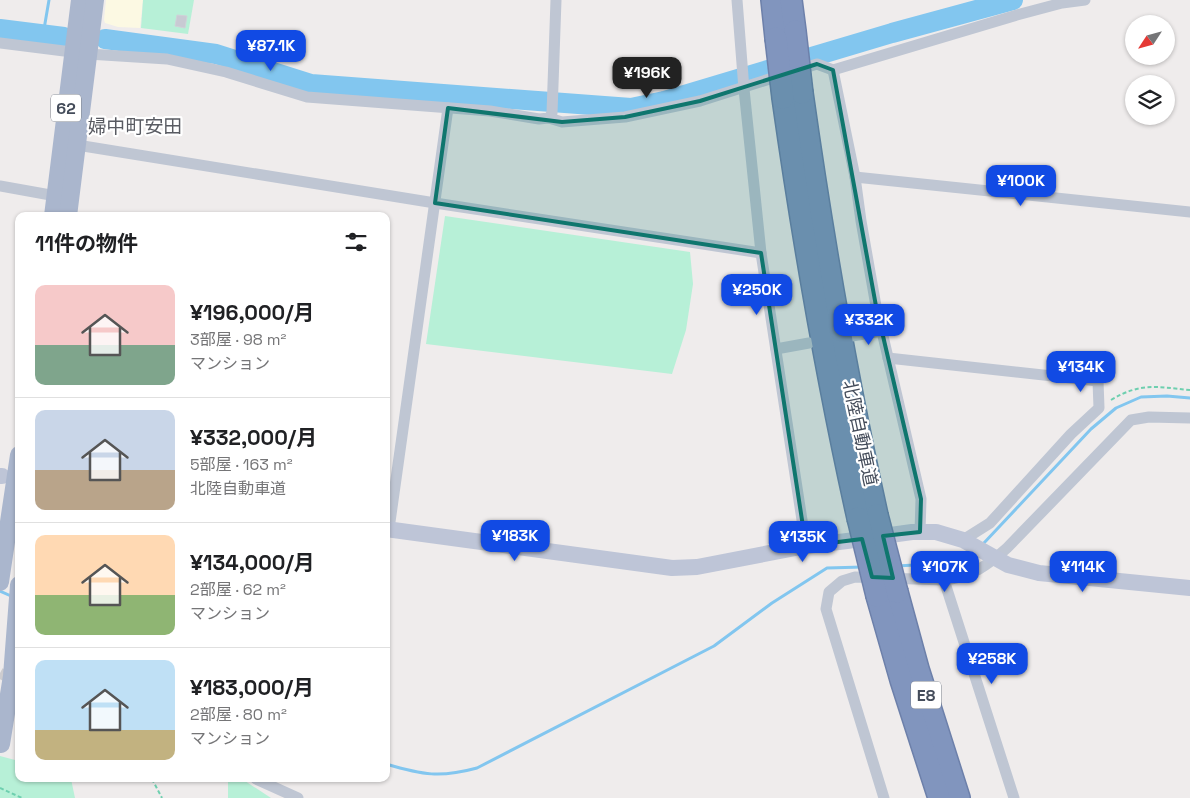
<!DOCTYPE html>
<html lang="ja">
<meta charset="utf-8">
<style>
body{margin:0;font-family:"Space Grotesk","Noto Sans JP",sans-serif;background:#f2f2f2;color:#202124;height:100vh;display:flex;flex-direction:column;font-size:19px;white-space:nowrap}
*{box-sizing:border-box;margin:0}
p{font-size:16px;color:#757577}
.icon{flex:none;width:28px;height:28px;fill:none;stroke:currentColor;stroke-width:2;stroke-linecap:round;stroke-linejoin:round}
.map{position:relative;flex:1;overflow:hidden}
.drawer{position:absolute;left:15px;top:212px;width:375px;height:570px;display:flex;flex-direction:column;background:#fff;border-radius:10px;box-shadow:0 1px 4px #0004}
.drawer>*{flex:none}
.needle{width:32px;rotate:234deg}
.fabs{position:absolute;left:1125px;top:15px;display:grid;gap:10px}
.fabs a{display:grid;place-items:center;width:50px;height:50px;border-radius:50%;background:#fff;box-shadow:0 1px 4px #0004;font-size:25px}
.price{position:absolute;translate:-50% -42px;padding:0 11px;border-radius:10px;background:#114ae4;color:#fff;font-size:16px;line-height:32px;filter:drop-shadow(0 1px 2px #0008)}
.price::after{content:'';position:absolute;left:50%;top:30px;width:15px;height:11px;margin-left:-8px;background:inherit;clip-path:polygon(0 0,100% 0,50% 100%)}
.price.selected{background:#222;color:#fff}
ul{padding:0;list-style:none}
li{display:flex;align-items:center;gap:15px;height:125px;padding:0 20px}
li+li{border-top:1px solid #e0e0e0}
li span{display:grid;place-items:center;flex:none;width:140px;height:100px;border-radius:10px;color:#555}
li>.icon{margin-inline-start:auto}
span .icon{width:60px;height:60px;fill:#fffc;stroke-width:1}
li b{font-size:21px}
h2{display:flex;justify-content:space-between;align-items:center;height:60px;padding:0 20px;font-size:21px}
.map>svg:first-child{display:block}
.commercial{fill:#fcf9e3}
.green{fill:#b7f0d7}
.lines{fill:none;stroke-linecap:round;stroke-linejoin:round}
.stream{stroke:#82c6ef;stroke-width:3}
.river{stroke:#82c6ef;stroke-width:20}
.building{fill:#c8cad3;stroke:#d0d1d8}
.street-tunnel{stroke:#cdcccf;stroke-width:11;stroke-dasharray:11 5.5;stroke-linecap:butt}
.highway-casing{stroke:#6d80aa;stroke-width:24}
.path{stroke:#6ecfaf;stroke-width:2;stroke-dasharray:4 2.5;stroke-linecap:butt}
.street{stroke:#bfc6d3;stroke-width:11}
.secondary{stroke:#bec5d7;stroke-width:16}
.primary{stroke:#aab6cd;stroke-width:18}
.highway{stroke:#8195be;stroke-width:21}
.highway-bridge-casing{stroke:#6d80aa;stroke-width:24;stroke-linecap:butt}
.highway-bridge{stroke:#8195be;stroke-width:21}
.marked{fill:#0f766e;fill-opacity:0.2;stroke:#0f766e;stroke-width:4;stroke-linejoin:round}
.labels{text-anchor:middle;stroke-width:4.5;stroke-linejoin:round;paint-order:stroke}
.shield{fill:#fff;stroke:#7c828c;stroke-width:1}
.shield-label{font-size:16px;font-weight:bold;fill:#444c5a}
.street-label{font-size:18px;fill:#444c5a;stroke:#fff}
.neighbourhood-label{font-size:19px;fill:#595b62;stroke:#fff}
</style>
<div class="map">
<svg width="1190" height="798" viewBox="0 0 1190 798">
<rect width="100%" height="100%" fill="#efecec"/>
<path class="commercial" d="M106,0H143L140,28L118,27L105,23L104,20Z"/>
<g class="green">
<path d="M143,0H194L188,34L141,28Z"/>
<path d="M445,216L690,252L693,284L686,330L672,374L426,344Z"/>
<path d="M19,744V779H71L75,798H0V756L15,760Z"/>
<path d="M228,779H242L271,798H228Z"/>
</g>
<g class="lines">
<g class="stream">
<path d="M43,35L49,0"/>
<path d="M983,544L1091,429L1116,408L1141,397L1167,396L1190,398"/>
<path d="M897,566L949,563L976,552"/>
<path d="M0,591L11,596"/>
<path d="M386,764C423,775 440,778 477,768L714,646L772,603L827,568L863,567"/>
</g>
<g class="river">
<path d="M0,29L64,37"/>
<path d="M105,39L216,54L311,84L631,108L664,101L892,33L1013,0"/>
</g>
</g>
<path class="building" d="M177,15L187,16L185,28L175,26Z"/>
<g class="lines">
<path class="street-tunnel" d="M0,673L17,682"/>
<g class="highway-casing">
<g id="highway">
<path d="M772,0L776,38"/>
<path d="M791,0L795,31"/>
<path d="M802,93C822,235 846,375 877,515"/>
<path d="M783,98C803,239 827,379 858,518"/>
<path d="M897,592L918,669L959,798"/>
<path d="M877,596L901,680L939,798"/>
</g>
</g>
<g class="path">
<path d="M1111,400C1141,382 1157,387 1190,390"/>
<path d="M152,779L162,798"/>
<path d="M0,788L22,798"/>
</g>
<g class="street">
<path d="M737,0L744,89L761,253L806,546"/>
<path d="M0,43L88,54L167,59L226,72L307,97L490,111L539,119L549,118L552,113L556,0"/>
<path d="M833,70L855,177L861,221L876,306L921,499L920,532"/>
<path d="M549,118L562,122L625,117L700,101L817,64L833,70L1017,15L1062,3L1085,0"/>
<path d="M77,145L435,203L761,253"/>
<path d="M855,177L1190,212"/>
<path d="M0,186L56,196"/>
<path d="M852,336L882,331"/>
<path d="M776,349L809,343"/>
<path d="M888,358L1098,381L1099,408L1071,434L990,523L963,540"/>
<path d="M389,529L448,108"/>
<path d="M944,580L1014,798"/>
<path d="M256,779L298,798"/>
<path d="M884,798L826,609L829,592L842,581L855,577L944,580C971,577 987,566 1007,548L1131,420L1149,417L1190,418"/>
</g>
<g class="secondary">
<path d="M0,476H2"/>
<path d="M386,529L672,568L697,567L806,546L847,541L912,532H936L963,540L1008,565L1039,573L1190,588"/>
</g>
<g class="primary">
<path d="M53,216L80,0"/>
<path d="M68,216L95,0"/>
<path d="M0,582L19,455"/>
<path d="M1,744L12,676L19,585"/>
</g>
<use href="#highway" class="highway"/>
<g class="highway-bridge-casing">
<g id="highway-bridge">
<path d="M795,31L802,93"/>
<path d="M776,38L783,98"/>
<path d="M877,515L897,592"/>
<path d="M858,518L877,596"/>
</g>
</g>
<use href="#highway-bridge" class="highway-bridge"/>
</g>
<path class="marked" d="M817,64L833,70L876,306L921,499L920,532L883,536L893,578L872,577L862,539L806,546L761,253L435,203L448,108L562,122L625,117L700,101Z"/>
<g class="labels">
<g class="shield">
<rect x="51" y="94.5" width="30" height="27" rx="4"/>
<rect x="911" y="681.5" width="30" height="27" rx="4"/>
</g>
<g class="shield-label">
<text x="66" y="114">62</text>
<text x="926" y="701">E8</text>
</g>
<g class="street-label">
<text transform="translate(860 433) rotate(78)" y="6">北陸自動車道</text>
</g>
<g class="neighbourhood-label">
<text x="135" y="133">婦中町安田</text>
</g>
</g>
</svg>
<div class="fabs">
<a><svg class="needle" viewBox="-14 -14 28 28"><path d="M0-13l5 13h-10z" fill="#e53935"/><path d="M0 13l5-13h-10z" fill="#757577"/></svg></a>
<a><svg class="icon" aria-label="layers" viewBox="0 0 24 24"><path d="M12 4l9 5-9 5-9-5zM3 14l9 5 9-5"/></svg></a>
</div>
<b class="price" style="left:271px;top:72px">¥87.1K</b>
<b class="price selected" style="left:647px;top:99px">¥196K</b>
<b class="price" style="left:1021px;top:207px">¥100K</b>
<b class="price" style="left:757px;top:316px">¥250K</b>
<b class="price" style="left:869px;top:346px">¥332K</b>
<b class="price" style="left:1081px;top:393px">¥134K</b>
<b class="price" style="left:515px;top:562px">¥183K</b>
<b class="price" style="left:803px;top:563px">¥135K</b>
<b class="price" style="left:945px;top:593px">¥107K</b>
<b class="price" style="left:1083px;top:593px">¥114K</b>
<b class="price" style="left:992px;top:685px">¥258K</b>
<section class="drawer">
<h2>11件の物件<svg class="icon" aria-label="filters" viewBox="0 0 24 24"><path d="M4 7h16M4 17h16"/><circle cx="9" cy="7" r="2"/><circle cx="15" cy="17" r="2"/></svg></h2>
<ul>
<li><span style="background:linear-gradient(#f6c9c9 60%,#7fa58c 0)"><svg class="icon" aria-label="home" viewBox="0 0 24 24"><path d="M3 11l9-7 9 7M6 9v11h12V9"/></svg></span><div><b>¥196,000/月</b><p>3部屋 · 98 m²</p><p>マンション</p></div></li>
<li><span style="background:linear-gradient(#c9d6e8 60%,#b9a48a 0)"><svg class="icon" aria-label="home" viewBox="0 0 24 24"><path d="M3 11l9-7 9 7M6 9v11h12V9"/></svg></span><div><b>¥332,000/月</b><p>5部屋 · 163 m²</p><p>北陸自動車道</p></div></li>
<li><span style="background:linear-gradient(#ffd9b3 60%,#8fb573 0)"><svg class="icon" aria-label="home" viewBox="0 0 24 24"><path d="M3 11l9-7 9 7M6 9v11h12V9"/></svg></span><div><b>¥134,000/月</b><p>2部屋 · 62 m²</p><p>マンション</p></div></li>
<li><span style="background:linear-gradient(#bfe0f5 70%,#c2b280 0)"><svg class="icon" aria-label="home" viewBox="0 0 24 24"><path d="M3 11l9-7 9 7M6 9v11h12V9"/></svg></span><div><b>¥183,000/月</b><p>2部屋 · 80 m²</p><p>マンション</p></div></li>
</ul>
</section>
</div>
